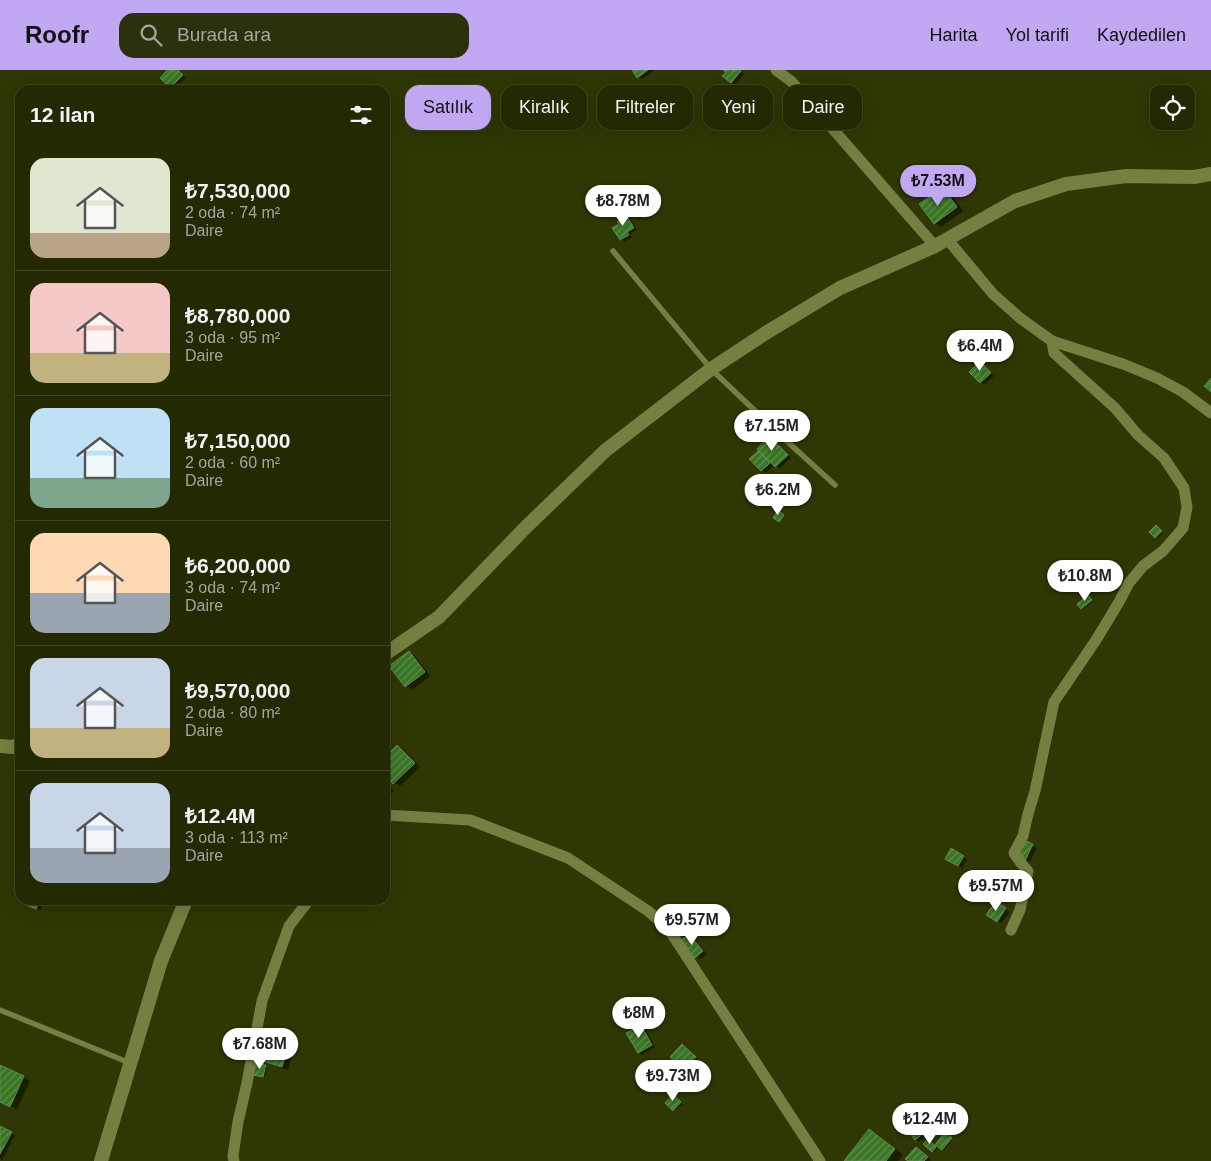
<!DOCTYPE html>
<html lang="tr">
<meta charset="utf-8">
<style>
body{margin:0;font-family:Helvetica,sans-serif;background:#2b310d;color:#f1f3f6;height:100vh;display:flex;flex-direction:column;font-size:19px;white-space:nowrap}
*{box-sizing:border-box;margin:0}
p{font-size:16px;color:#a3a69a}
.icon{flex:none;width:28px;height:28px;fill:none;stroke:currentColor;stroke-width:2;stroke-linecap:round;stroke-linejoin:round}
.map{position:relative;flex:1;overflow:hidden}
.side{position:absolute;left:15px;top:15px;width:375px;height:820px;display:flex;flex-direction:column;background:#232903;border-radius:15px;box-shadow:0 5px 20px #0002,0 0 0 1px #404525}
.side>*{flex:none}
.guide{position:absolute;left:405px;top:15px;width:475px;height:45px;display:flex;gap:10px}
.buttons{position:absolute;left:1150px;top:15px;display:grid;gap:10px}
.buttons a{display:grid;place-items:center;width:45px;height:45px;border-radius:10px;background:#232903;box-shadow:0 5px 20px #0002,0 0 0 1px #404525;font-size:25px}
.price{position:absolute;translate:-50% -42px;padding:0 11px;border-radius:18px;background:#fff;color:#222;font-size:16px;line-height:32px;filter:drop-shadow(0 1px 2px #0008)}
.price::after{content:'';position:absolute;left:50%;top:30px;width:15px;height:11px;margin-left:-8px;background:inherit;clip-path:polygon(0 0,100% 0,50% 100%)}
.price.on{background:#c0a8f3;color:#111}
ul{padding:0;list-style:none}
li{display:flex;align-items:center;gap:15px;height:125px;padding:0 15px}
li+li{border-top:1px solid #404525}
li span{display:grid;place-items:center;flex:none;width:140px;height:100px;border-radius:15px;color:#555}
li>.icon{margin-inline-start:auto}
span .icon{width:60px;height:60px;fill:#fffc;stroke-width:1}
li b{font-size:21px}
h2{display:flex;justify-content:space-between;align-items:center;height:60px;padding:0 15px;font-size:21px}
.pill{padding:0 18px;border-radius:15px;background:#232903;box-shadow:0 5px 20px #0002,0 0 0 1px #404525;font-size:18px;line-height:45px}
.pill.on{background:#c0a8f3;color:#111}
header{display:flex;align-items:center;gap:30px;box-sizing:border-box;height:70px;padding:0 25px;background:#c0a8f3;color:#111}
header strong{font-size:24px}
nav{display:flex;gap:28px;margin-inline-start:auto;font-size:18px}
.search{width:350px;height:45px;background:#2b310d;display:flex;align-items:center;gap:12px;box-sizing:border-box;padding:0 18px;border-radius:15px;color:#a3a69a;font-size:19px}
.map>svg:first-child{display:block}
.shadow{fill:#0007}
.building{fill:url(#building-hatch);stroke:#608854}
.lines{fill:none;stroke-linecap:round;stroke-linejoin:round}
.service{stroke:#738041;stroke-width:5.5}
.minor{stroke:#738041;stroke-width:11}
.tertiary{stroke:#738041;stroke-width:14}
</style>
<header>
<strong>Roofr</strong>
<div class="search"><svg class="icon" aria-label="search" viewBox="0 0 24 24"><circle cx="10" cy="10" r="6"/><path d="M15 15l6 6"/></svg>Burada ara</div>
<nav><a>Harita</a><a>Yol tarifi</a><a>Kaydedilen</a></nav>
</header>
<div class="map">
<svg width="1211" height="1091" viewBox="0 0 1211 1091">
<defs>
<pattern id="building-hatch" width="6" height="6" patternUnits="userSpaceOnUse" patternTransform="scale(1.25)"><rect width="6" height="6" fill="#387623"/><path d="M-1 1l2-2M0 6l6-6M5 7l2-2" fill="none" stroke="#5d8f4b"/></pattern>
</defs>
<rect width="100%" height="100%" fill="#2f3704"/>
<g class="shadow">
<path d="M169,0H178L186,8L175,19L162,8Z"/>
<path d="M633,0H655L642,9L638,7Z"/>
<path d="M725,0H739L744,4L735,15L731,12L727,2Z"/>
<path d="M935,125L942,129L947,125L954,128L963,141L941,157L935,153Z"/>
<path d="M625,145L629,147L637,160L630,164L632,167L625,172L621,169L620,155Z"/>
<path d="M980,293L984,295L994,306L984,315L980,312Z"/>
<path d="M769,368L773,370L791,388L780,398L775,394L766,403L762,400L751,389L758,382L765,386Z"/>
<path d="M1157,457L1163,463L1158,468L1151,462Z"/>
<path d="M1089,527L1093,531L1083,539L1082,538Z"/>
<path d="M409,582L415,586L430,606L412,620L406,616Z"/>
<path d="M398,676L404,680L420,697L400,716L394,713L385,704V688Z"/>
<path d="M385,712L394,721L385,730Z"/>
<path d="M1023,771L1037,778L1030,792L1016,785Z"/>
<path d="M952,780L967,789L962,798L947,788Z"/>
<path d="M27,830H41L44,832L40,840L30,835Z"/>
<path d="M1000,835L1010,842L1001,853L997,851Z"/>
<path d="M689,865L693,867L707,884L700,889L696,887Z"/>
<path d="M641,956L645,958L655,977L642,985L638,982Z"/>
<path d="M289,971L295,974L288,1000L265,993L259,990Z"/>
<path d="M683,976L687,978L699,990L688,1001L684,999Z"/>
<path d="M265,996L267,997L265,1007L256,1005Z"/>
<path d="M0,999L23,1007L30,1011L17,1039L0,1032Z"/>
<path d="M675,1027L682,1034L675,1041L673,1040Z"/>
<path d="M914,1052L918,1054L927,1066L919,1072L915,1069Z"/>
<path d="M0,1057L15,1065L2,1090L0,1088Z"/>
<path d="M869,1060L878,1065L903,1085L898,1091H845Z"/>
<path d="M945,1064L952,1070L944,1080L939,1076L934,1082L932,1081Z"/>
<path d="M920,1081L931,1090L930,1091H910Z"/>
</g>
<g class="building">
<path d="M167,0H178L183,5L170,18L160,8Z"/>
<path d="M632,0H648L637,8Z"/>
<path d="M723,0H739L741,1L731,13L722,6L726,2Z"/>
<path d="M543,30L550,40L545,42L539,33Z"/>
<path d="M935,123L939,129L947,123L957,137L934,154L919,134Z"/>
<path d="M625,143L634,158L627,162L629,165L620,170L612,158L619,154L617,152L622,149L620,147Z"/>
<path d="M980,291L991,303L980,313L969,302Z"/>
<path d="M1211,308V322L1204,316Z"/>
<path d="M769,366L788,385L775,397L757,379Z"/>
<path d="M758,381L770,393L761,401L749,389Z"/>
<path d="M778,440L784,445L779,452L773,448Z"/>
<path d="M1156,455L1162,461L1155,468L1149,462Z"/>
<path d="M1088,525L1092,530L1081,539L1077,534Z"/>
<path d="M409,581L425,602L405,617L389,596Z"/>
<path d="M397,675L415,693L393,714L385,705V687Z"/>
<path d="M1022,769L1033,774L1025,791L1014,785Z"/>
<path d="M951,778L964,786L958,796L945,789Z"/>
<path d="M26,830H40L36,839L24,834Z"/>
<path d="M996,831L1006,838L997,852L986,845Z"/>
<path d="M689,864L703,881L695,888L680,871Z"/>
<path d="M641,955L652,975L638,983L626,963Z"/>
<path d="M265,963L290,970L282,997L258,990Z"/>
<path d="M682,974L696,987L683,1000L670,987Z"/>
<path d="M256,993L266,995L263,1007L253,1005Z"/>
<path d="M0,995L24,1006L10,1037L0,1032Z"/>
<path d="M673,1024L681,1032L673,1041L665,1033Z"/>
<path d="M914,1050L924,1063L915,1070L905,1057Z"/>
<path d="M0,1056L12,1062L0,1084Z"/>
<path d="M869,1059L895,1079L886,1091H844Z"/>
<path d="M945,1062L952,1068L942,1080L935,1075Z"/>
<path d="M928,1069L936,1077L932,1082L923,1074Z"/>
<path d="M916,1077L928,1087L924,1091H908L905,1089Z"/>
</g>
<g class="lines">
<g class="service">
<path d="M613,181L711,299L791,375L835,415"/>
<path d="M0,940L130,993"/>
</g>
<g class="minor">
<path d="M776,0L791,11L935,176"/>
<path d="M948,170L993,224L1020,248L1052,271L1123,294L1157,308L1183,322L1211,343"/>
<path d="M385,745L470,750L568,788L648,841L668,858L820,1091"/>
<path d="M1011,860L1020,840L1028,801L1021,793L1014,783L1023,766L1028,744L1035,721L1054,632L1096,570L1119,532L1129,513L1143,496L1163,481L1183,458L1187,437L1184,418L1164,388L1138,365L1115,338L1054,283L1052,271"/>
<path d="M234,1091L233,1086L238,1052L247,1013L262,931L289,856L309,830"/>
</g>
<g class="tertiary">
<path d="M385,584L439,547L526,457L606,380L711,299L764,264L840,218L935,176L1015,131L1066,114L1126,106L1194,107L1211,104"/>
<path d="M0,676L13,677L20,674"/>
<path d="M101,1091L161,891L186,830"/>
</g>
</g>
</svg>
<div class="buttons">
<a><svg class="icon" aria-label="locate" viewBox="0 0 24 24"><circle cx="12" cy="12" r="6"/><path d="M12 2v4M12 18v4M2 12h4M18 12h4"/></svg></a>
</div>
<b class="price on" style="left:938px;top:137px">₺7.53M</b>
<b class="price" style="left:623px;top:157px">₺8.78M</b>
<b class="price" style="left:980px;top:302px">₺6.4M</b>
<b class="price" style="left:772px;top:382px">₺7.15M</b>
<b class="price" style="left:778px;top:446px">₺6.2M</b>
<b class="price" style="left:1085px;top:532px">₺10.8M</b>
<b class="price" style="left:996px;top:842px">₺9.57M</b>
<b class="price" style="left:692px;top:876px">₺9.57M</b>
<b class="price" style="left:639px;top:969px">₺8M</b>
<b class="price" style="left:260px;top:1000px">₺7.68M</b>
<b class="price" style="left:673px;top:1032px">₺9.73M</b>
<b class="price" style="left:930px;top:1075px">₺12.4M</b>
<div class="guide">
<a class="pill on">Satılık</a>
<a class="pill">Kiralık</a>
<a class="pill">Filtreler</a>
<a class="pill">Yeni</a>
<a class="pill">Daire</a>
</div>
<section class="side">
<h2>12 ilan<svg class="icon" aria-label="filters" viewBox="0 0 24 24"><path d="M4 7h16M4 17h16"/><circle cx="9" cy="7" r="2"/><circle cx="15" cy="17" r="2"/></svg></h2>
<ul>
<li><span style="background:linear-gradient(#dfe7d0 75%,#b9a48a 0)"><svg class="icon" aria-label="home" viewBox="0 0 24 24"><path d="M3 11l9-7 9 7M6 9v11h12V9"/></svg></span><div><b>₺7,530,000</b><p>2 oda · 74 m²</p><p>Daire</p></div></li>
<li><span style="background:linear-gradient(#f6c9c9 70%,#c2b280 0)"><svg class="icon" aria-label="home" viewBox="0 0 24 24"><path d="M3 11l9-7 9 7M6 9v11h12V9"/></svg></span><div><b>₺8,780,000</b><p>3 oda · 95 m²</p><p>Daire</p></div></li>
<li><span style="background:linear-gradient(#bfe0f5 70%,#7fa58c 0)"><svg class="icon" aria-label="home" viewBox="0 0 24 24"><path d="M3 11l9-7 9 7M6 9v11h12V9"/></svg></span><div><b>₺7,150,000</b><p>2 oda · 60 m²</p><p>Daire</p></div></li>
<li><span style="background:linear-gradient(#ffd9b3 60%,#9aa5b1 0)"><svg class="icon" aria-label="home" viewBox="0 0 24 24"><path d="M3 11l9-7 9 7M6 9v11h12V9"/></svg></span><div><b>₺6,200,000</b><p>3 oda · 74 m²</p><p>Daire</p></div></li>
<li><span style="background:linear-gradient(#c9d6e8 70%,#c2b280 0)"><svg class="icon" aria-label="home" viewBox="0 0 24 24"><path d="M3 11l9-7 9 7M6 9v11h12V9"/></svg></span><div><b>₺9,570,000</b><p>2 oda · 80 m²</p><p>Daire</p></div></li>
<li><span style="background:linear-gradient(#c9d6e8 65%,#9aa5b1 0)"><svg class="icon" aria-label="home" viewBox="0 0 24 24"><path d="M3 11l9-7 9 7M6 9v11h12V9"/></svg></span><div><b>₺12.4M</b><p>3 oda · 113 m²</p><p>Daire</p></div></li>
</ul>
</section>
</div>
